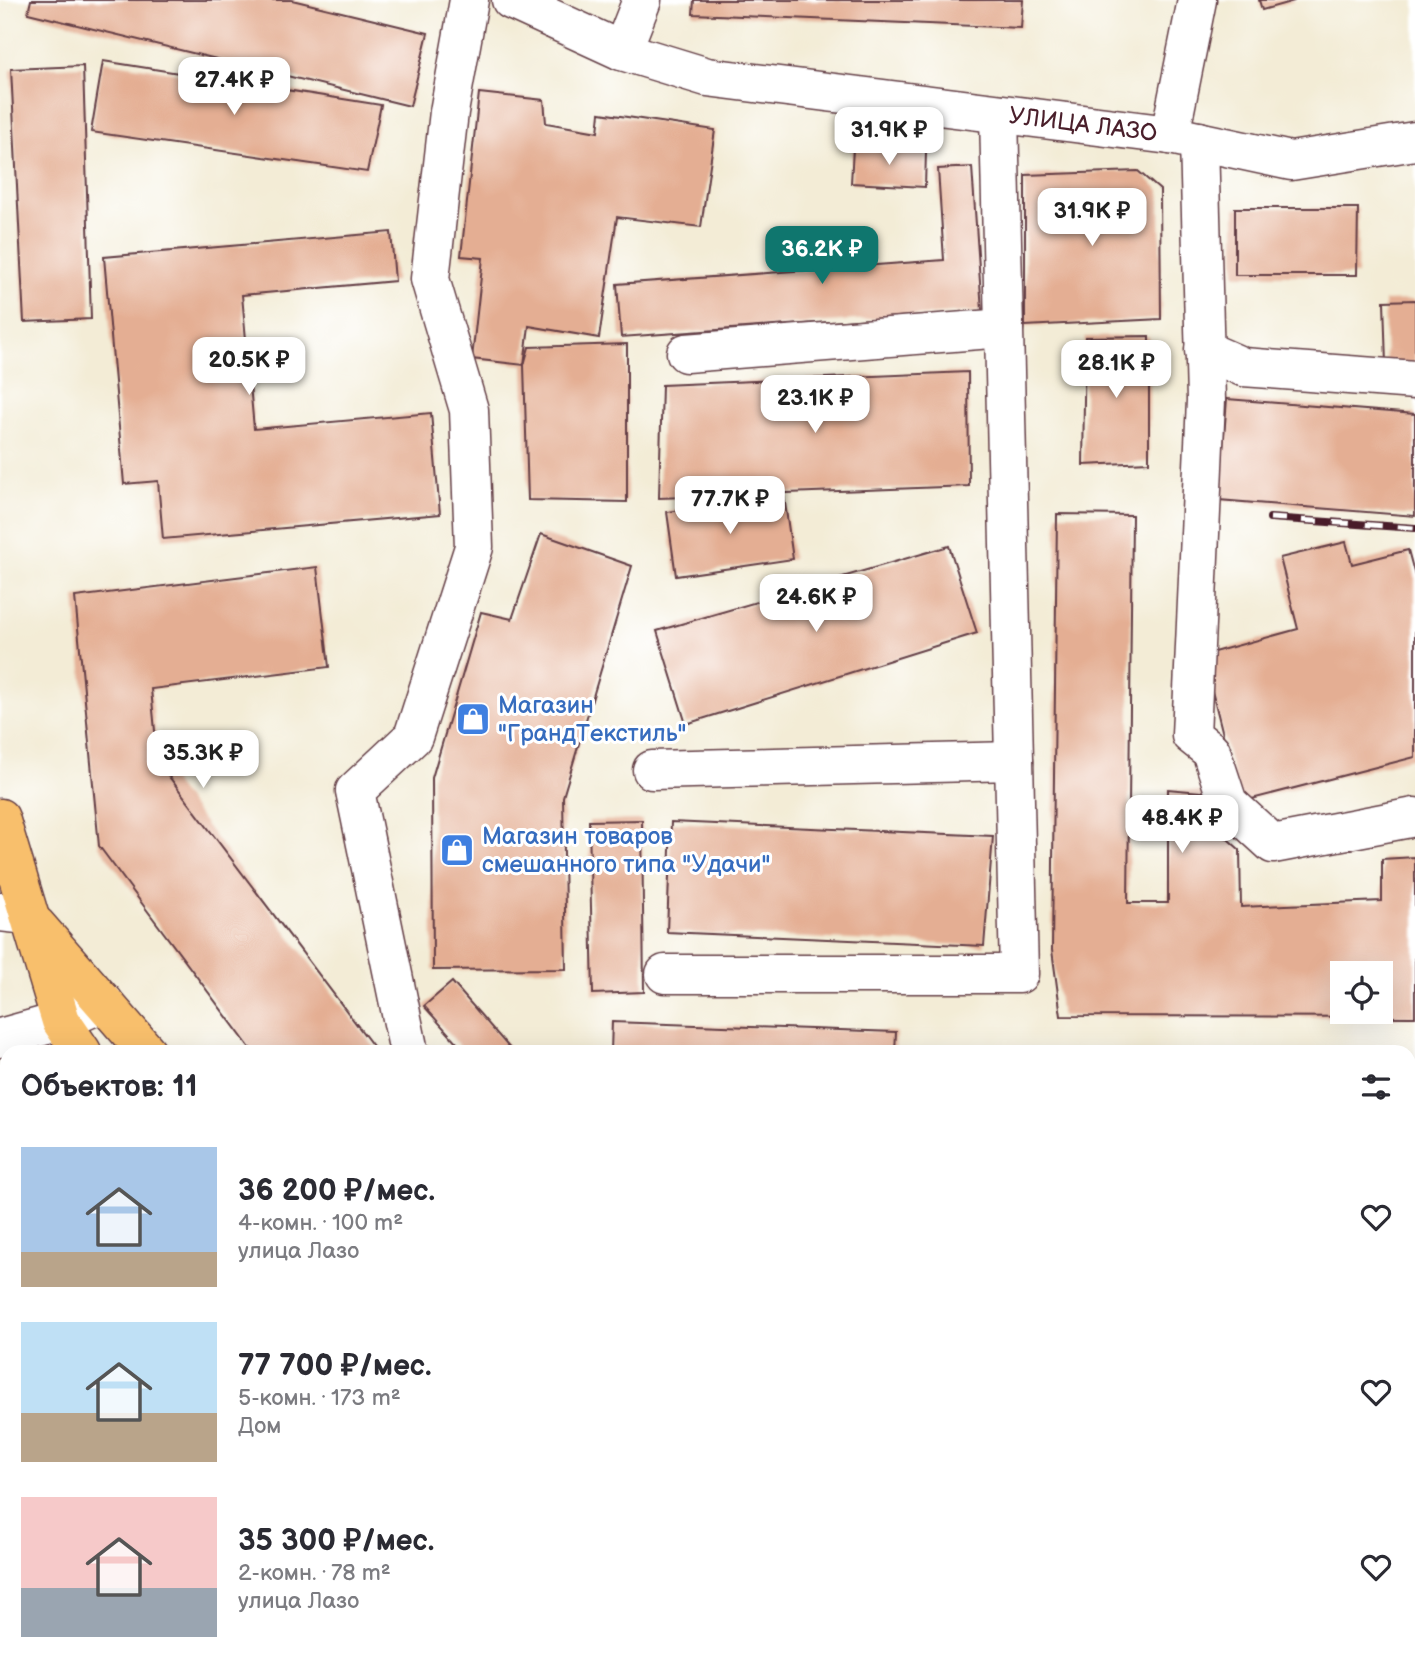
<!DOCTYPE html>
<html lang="ru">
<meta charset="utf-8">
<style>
body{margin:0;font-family:"Balsamiq Sans",sans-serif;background:#f2f2f3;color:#2b2b33;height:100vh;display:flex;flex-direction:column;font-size:26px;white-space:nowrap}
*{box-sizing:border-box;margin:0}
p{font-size:23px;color:#7c7c81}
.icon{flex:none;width:38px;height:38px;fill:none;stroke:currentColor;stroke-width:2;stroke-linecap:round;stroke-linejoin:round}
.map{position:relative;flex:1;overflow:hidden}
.sheet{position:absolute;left:0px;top:1045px;width:1416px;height:625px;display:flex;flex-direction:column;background:#fff;border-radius:21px 21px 0 0;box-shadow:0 7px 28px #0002}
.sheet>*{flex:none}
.fabs{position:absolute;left:1330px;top:961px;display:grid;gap:14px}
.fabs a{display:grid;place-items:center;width:63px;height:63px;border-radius:0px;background:#fff;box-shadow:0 7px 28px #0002;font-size:35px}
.price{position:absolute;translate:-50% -60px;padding:0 16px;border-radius:14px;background:#fff;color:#222;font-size:23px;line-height:46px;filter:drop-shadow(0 2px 4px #0008)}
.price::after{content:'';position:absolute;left:50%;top:42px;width:21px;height:16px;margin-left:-10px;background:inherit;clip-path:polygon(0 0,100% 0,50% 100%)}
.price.active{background:#0f766e;color:#fff}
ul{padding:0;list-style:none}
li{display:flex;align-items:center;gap:21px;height:175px;padding:0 21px}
li span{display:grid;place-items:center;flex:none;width:196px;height:140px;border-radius:0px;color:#555}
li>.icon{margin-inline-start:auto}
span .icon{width:84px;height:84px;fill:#fffc;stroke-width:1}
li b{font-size:30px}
h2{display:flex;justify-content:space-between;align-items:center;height:84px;padding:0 21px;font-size:30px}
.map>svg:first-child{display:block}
.water{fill:#74bdec;stroke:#5f6e8c;stroke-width:2}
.building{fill:#e4ae93;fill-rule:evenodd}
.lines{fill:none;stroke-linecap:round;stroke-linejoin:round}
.minor-casing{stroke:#633e45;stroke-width:41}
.major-casing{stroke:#633e45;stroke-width:41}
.path{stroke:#633e45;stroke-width:4.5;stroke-dasharray:2 5;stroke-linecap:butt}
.minor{stroke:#fff;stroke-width:38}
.major{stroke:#f8bf6c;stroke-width:38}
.rail-casing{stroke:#4a1f2b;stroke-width:8}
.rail{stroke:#fff;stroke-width:5;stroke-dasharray:16;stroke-linecap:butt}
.labels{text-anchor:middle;stroke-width:6;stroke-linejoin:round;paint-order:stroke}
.street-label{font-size:24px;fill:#4a1f2b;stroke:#fff}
.shop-label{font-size:24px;fill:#366cbe;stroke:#fff;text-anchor:start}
</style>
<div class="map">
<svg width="1415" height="1669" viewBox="0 0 1415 1669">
<rect width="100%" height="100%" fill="#fff"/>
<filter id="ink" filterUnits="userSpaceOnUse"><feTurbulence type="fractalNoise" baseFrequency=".0143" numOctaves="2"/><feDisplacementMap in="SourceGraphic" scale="14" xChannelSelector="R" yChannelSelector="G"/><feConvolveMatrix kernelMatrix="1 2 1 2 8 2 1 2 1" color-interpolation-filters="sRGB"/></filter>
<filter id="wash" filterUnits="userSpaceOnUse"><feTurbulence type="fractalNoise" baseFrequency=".00686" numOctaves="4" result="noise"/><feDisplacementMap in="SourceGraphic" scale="28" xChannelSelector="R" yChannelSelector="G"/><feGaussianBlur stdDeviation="1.57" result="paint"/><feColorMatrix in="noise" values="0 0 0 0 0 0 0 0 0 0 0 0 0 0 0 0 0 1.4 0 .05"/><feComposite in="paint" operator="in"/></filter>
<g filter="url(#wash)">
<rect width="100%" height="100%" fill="#f3ecd6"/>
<g class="water">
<path d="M0,1338L7,1344V1516L0,1509Z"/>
<path d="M347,1663L352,1669H103L102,1663Z"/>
</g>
<g id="blocks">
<g class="building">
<path d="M31,0H292L428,33L410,106L28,13Z"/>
<path d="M694,0H1023L1021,28L693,14Z"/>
<path d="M1259,0H1294V1L1262,10Z"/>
<path d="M103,61L381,105L367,172L91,132Z"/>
<path d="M83,66L91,319L24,322L11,69Z"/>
<path d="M479,93L544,100L546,123L598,132L600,113L715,130L701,227L617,217L599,338L529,326L524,365L472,359L483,258L461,256Z"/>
<path d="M853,148L926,151L925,187L851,183Z"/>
<path d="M972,167L982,311L621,337L617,284L944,260L938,169Z"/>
<path d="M1138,171L1160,190L1161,319L1025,326V175Z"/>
<path d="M1235,208H1358L1357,275H1235Z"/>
<path d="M391,232L395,281L242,295L254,429L431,413L440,514L163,539L158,481L124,484L104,257Z"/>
<path d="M1415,300V363L1386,365L1384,301Z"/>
<path d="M1149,336V462L1083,465L1085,337Z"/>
<path d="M627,344V502L528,500L524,365L529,347Z"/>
<path d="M968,372L969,486L659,498L662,385Z"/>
<path d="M1227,399L1415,414V516L1219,500Z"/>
<path d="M784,496L793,559L676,576L667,512Z"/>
<path d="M1057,514L1132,515L1128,903H1168V789L1211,793L1209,822L1240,850L1241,907L1382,901V859L1415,857V1017L1061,1016L1052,950ZM1342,973H1381V1012H1342Z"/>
<path d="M541,534L632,566L563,797L566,969L433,970L432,778L481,612L512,619Z"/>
<path d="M1346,542L1352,564L1408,550L1415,576V757L1240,802L1203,655L1298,629L1280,558Z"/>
<path d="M949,546L977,633L686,724L657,631Z"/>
<path d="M317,567L329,667L151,689L158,762L376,1050L253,1052L99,846L75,597Z"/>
<path d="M642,820L644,992L593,994L589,821Z"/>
<path d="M671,822L993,836L984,946L667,932Z"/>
<path d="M452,982L513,1052H465L424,1006Z"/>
<path d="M612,1022L896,1032L895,1052H611Z"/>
</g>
</g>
</g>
<g filter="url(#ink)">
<use href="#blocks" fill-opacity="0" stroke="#633e45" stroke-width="2"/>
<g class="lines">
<g class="minor-casing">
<g id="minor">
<path d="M511,0L622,51L707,77L1170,135L1291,161L1415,141"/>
<path d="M622,51L642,0"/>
<path d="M1170,135L1197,0"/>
<path d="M1199,141L1206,400L1191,735L1211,751L1228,803L1273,844L1415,817"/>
<path d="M1204,350L1243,367L1415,380"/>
<path d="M686,353L1004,328"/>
<path d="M652,770L1014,761"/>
<path d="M0,912L28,915"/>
<path d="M665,974H1019L999,114"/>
<path d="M0,1038L61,1021L104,1002"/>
<path d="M409,1052L355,791L413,737L474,547L469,410L430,279L449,112L469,0"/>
</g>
</g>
<g class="major-casing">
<g id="major">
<path d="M0,818L61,1021L82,1052"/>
<path d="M36,925L147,1052"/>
<path d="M808,1662L815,1669"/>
<path d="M871,1662L875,1669"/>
</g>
</g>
<g class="path">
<path d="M0,1236L7,1239"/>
<path d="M763,1662L770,1669"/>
</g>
<use href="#minor" class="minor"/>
<use href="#major" class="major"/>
<g class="rail-casing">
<g id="rail">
<path d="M1270,518L1415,528"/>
<path d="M1409,1566L1415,1563"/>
<path d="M1409,1622L1415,1618"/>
<path d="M1228,1669L1239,1662"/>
<path d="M1345,1669L1354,1662"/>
</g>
</g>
<use href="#rail" class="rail"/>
</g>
</g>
<defs>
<g id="shop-square" transform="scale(1.75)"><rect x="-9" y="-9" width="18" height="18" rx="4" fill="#3f7fe0" stroke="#fff"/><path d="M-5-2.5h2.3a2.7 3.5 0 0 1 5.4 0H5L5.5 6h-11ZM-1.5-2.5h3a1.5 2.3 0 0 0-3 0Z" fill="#fff"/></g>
</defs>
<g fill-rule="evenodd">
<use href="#shop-square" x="473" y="719"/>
<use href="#shop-square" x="457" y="850"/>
</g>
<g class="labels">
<g class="street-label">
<text transform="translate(1083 124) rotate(7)" y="8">УЛИЦА ЛАЗО</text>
</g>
<g class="shop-label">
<text x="498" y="713">Магазин<tspan x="498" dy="28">"ГрандТекстиль"</tspan></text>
<text x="482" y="844">Магазин товаров<tspan x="482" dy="28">смешанного типа "Удачи"</tspan></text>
</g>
</g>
</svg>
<div class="fabs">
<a><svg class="icon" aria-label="locate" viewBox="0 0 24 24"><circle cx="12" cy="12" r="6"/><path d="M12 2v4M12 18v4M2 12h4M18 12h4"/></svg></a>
</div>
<b class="price" style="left:234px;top:117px">27.4K ₽</b>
<b class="price" style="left:889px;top:167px">31.9K ₽</b>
<b class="price" style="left:1092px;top:248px">31.9K ₽</b>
<b class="price active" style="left:822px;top:286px">36.2K ₽</b>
<b class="price" style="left:249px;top:397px">20.5K ₽</b>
<b class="price" style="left:1116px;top:400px">28.1K ₽</b>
<b class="price" style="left:815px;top:435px">23.1K ₽</b>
<b class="price" style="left:730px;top:536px">77.7K ₽</b>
<b class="price" style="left:816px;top:634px">24.6K ₽</b>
<b class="price" style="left:203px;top:790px">35.3K ₽</b>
<b class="price" style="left:1182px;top:855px">48.4K ₽</b>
<section class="sheet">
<h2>Объектов: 11<svg class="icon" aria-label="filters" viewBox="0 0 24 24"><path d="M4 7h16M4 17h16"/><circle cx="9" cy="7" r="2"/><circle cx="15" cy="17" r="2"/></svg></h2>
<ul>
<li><span style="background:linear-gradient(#a9c7e8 75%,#b9a48a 0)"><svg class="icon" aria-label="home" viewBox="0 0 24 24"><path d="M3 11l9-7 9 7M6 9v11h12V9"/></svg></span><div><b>36 200 ₽/мес.</b><p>4-комн. · 100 m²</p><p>улица Лазо</p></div><svg class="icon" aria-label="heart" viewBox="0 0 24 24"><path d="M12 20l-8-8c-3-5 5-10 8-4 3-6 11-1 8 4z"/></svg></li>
<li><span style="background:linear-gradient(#bfe0f5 65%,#b9a48a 0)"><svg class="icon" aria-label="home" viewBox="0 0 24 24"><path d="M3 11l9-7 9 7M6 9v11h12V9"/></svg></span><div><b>77 700 ₽/мес.</b><p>5-комн. · 173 m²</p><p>Дом</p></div><svg class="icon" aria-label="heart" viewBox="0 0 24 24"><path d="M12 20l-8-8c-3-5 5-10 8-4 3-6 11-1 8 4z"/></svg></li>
<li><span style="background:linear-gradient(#f6c9c9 65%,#9aa5b1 0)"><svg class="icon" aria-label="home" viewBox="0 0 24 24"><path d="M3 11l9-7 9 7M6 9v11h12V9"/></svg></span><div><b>35 300 ₽/мес.</b><p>2-комн. · 78 m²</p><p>улица Лазо</p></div><svg class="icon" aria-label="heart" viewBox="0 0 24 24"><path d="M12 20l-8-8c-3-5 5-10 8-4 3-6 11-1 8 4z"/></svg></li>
</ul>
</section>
</div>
